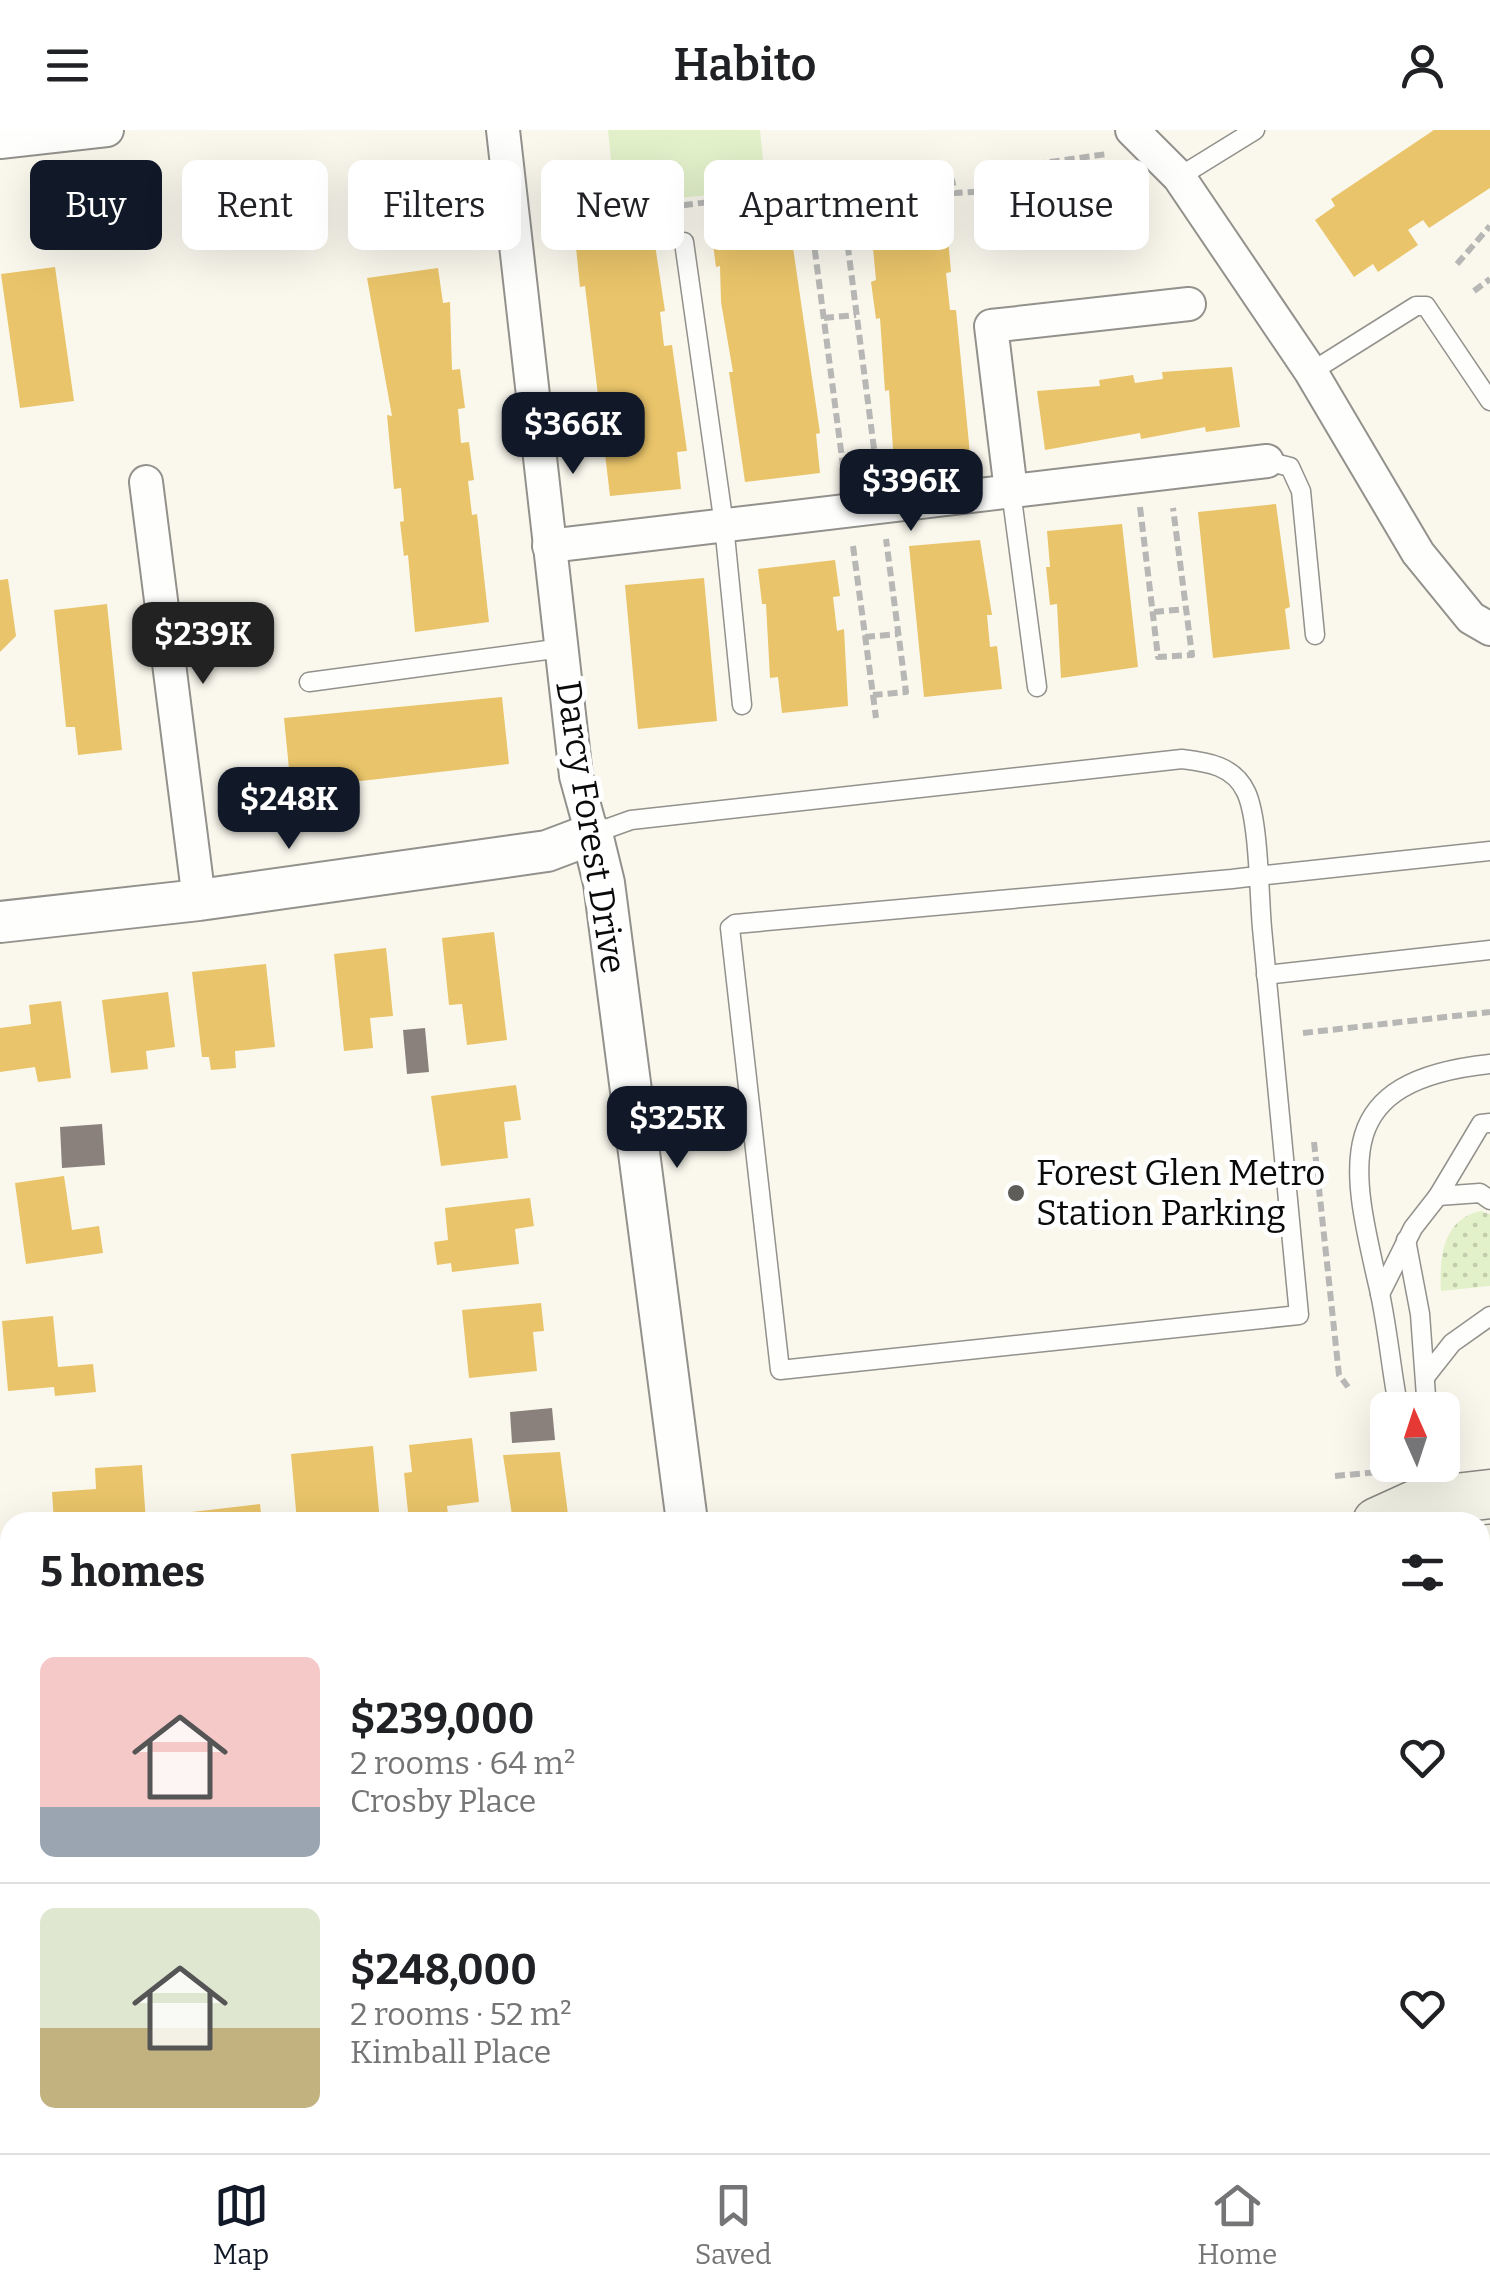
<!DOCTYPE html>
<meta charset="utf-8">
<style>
body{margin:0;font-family:Bitter,serif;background:#f2f2f2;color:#202124;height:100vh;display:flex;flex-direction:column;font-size:38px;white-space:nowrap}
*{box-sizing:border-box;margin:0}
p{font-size:32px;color:#757577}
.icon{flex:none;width:55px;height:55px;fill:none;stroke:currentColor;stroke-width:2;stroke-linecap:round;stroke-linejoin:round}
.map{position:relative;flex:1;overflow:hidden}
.side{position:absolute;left:0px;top:1382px;width:1490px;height:642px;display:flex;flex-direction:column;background:#fff;border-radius:30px 30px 0 0;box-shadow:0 10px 40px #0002}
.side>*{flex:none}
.guide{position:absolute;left:30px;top:30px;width:1430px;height:90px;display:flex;gap:20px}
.needle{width:65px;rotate:357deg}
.buttons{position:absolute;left:1370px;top:1262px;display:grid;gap:20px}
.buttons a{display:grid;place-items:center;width:90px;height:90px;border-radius:15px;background:#fff;box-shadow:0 10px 40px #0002;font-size:50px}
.price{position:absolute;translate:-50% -85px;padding:0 22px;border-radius:20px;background:#111827;color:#fff;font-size:32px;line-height:65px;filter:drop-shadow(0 2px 5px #0008)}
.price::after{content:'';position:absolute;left:50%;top:60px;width:30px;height:22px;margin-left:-15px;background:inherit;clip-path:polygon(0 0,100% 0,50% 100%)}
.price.selected{background:#222;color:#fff}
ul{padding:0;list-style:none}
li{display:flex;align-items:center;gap:30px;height:250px;padding:0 40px}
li+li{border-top:2px solid #e0e0e0}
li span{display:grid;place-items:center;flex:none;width:280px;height:200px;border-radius:15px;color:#555}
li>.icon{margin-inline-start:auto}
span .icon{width:120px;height:120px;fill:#fffc;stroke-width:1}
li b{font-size:42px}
h2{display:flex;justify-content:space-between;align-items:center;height:120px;padding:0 40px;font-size:42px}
.pill{padding:0 35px;border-radius:15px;background:#fff;box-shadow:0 10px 40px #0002;font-size:35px;line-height:90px}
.pill.selected{background:#111827;color:#fff}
header{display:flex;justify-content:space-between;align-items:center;height:130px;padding:0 40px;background:#fff;font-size:45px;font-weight:600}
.menu{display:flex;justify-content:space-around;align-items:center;height:140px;border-top:2px solid #e0e0e0;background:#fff;font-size:28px;color:#757577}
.menu a{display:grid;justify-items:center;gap:5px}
.menu .selected{color:#111827}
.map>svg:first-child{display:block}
.grass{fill:url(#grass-dots)}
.park{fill:#e2f1ca}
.homes{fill:#e9c46a}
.industry{fill:#8a817c}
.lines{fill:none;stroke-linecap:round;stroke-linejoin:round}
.service-casing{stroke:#92918c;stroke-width:21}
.minor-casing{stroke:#92918c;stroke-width:36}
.tertiary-casing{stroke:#92918c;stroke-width:44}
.secondary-casing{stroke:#898883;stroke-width:51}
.path{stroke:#b7b7b5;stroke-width:6;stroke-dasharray:10 5;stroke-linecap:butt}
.service{stroke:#fefefc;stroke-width:18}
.minor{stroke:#fefefc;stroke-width:32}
.tertiary{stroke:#fefefc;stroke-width:40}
.secondary{stroke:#f4f3e7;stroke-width:48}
.poi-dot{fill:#5e5d59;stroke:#fff;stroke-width:4}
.labels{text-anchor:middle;stroke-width:10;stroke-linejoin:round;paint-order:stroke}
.street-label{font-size:35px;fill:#0a0a0a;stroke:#fff}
.poi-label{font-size:35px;fill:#0a0a0a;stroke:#fff;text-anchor:start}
</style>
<header><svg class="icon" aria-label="menu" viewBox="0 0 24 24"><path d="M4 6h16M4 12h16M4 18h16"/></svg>Habito<svg class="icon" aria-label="person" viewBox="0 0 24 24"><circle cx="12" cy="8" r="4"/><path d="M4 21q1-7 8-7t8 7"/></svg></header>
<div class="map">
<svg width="1490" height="2023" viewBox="0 0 1490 2023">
<defs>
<pattern id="grass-dots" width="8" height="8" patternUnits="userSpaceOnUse" patternTransform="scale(2.5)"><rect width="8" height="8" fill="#e2f1ca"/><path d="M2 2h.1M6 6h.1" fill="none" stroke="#c1cdac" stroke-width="1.8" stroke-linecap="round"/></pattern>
</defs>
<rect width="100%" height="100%" fill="#faf8ed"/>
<path class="grass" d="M1481,1081L1490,1084V1156L1441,1161C1439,1129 1442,1089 1481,1081Z"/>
<path class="park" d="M608,0H760L766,59L569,79L565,35L611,31Z"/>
<g class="homes">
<path d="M1434,0H1490V58L1429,98L1423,90L1408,100L1418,115L1378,142L1373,134L1354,147L1315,90L1335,76L1331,69Z"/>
<path d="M1099,46L1100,50L1130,47L1136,101L1009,115L1003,60Z"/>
<path d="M938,74L943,110L948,108L951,142L946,143L950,180H956L970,324L894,334L889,260L885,261L880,188L876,189L871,152L876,150L873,118L868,119L864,83Z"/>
<path d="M789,90L820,303L816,304L820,343L745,352L729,242H733L721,172L720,136L716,137L711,99Z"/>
<path d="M654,108L665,181L660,182L664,216L672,215L687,321L677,322L681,359L610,366L585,156L580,157L576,117Z"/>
<path d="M55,137L74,271L20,278L1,144Z"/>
<path d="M438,138L443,173L450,172L452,240L460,239L465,278L458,279L461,313L469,312L474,350L468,351L472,385L477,384L489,492L415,502L408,425L404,426L400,392L404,391L401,358L394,359L387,285L392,286L367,148Z"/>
<path d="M1232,237L1240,297L1206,302L1205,297L1141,309L1140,303L1045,320L1037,261L1100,256L1099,250L1133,245L1135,253L1163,249L1162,242Z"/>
<path d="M1276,374L1290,477L1285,479L1290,519L1213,528L1198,382Z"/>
<path d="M1122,394L1138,537L1061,548L1057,474L1050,475L1046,437H1050L1047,401Z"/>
<path d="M980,410L992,485H987L990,517L997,516L1002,559L924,567L909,416Z"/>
<path d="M835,430L840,466L833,467L837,501L844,499L848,576L782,583L778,547L770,548L766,474H762L758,439Z"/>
<path d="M704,448L717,591L638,599L625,455Z"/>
<path d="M8,449L16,506L0,522V450Z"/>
<path d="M107,474L122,620L78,625L75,597H66L54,480Z"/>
<path d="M502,567L509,634L291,659L284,588Z"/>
<path d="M494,802L507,910L467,915L462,874L449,875L442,808Z"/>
<path d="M386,818L393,886L370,888L373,918L344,921L334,824Z"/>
<path d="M266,834L275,917L235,921L236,938L211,940L209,927H202L192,842Z"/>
<path d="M168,862L175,917L146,921L148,939L111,943L102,870Z"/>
<path d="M61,871L71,948L38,952L35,937L0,942V898L31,894L29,875Z"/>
<path d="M516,955L521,990L504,992L508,1028L441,1036L431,966Z"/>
<path d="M64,1046L72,1100L99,1096L103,1123L26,1134L15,1053Z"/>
<path d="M530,1068L534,1096L515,1099L519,1134L452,1142L451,1133L437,1135L434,1112L448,1110L445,1078Z"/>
<path d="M541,1173L544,1201L533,1202L537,1241L469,1248L462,1180Z"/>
<path d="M53,1186L58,1237L93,1234L96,1262L55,1266L54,1257L8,1261L2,1191Z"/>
<path d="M472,1308L479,1372L447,1376L449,1392H409L404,1343L412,1342L409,1315Z"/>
<path d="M373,1316L380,1392H297L291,1324Z"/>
<path d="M560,1322L569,1392H513L503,1325Z"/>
<path d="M142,1335L146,1392H54L52,1362L96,1359L95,1338Z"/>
<path d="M260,1374L262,1392H184L183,1383Z"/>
<path d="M10,1677V1745L0,1746V1678Z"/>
<path d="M0,1781L10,1782V1849L0,1848Z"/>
<path d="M1490,1898V1957L1480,1958V1899Z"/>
<path d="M464,2015H531L530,2023H463Z"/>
<path d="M725,2015H817L820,2023H728Z"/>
</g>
<g class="industry">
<path d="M425,898L429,942L407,944L403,900Z"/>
<path d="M102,994L105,1035L62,1038L60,997Z"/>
<path d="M552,1278L555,1310L512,1313L510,1282Z"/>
</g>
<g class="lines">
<g class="service-casing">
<g id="service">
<path d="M1179,47L1255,0"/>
<path d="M684,112L724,395L742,575"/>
<path d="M1311,242L1416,176H1426L1490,271"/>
<path d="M1267,331L1290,337L1301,361L1315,505"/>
<path d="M1011,361L1037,557"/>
<path d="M309,552L562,518"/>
<path d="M592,704L631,690L1182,629C1208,632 1234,636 1246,662C1259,689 1259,765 1262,798C1274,927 1286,1056 1299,1185L780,1240L730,798L735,794L1232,749L1257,746L1490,721"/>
<path d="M1266,845L1490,820"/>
<path d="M1490,993L1481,994L1438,1066L1480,1063L1490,1070"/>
<path d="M1406,1110L1420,1184L1427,1280"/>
<path d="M1380,1164L1413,1098L1438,1066"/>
<path d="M1426,1246L1452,1213L1490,1186"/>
<path d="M1399,1280C1391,1240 1388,1199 1379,1159C1350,1034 1330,951 1490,934"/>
<path d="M1417,1335L1421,1369"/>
</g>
</g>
<g class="minor-casing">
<g id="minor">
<path d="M503,0L576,646L592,704"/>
<path d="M1132,0L1179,47L1311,242L1418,423L1471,488L1490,499"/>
<path d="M0,12L107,0"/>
<path d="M146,352L199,770"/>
<path d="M1011,361L991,196L1189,174"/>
<path d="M549,416L1267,331"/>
<path d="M1480,1815L1490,1814"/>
<path d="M629,2023V2015"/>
</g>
</g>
<g class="tertiary-casing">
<path id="tertiary" d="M0,792L199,770L547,721L592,704L604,753L687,1392"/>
</g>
<g class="secondary-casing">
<g id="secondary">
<path d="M1377,1392L1421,1372L1490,1364"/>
<path d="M1480,1420L1490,1419"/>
<path d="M0,1563L10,1562"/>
</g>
</g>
<g class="path">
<path d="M840,56L877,342"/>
<path d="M807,60L843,336L875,331"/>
<path d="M549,92L853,54L867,63L952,50L955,63L989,61L987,41L1107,24"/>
<path d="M1457,134L1490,96"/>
<path d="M1474,161L1490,149"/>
<path d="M824,188L856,185"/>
<path d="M1140,377L1158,527L1192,525L1173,378"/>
<path d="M853,416L873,565L906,562L886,409"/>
<path d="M1154,482L1186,479"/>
<path d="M865,507L898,504"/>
<path d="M873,565L876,588"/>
<path d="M1303,903L1490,882"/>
<path d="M1314,1012L1339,1245L1348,1257"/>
<path d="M1335,1346L1379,1342"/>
</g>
<use href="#service" class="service"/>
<use href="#minor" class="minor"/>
<use href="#tertiary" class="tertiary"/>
<use href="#secondary" class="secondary"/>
</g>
<circle class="poi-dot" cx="1016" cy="1063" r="10"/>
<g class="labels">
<g class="street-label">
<text transform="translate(591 697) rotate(81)" y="12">Darcy Forest Drive</text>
</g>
<g class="poi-label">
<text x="1036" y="1055">Forest Glen Metro<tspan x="1036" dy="40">Station Parking</tspan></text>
</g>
</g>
</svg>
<div class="buttons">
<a><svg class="needle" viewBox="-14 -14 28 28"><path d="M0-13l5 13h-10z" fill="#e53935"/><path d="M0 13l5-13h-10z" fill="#757577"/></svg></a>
</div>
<b class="price" style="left:573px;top:347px">$366K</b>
<b class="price" style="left:911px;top:404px">$396K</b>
<b class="price selected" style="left:203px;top:557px">$239K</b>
<b class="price" style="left:289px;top:722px">$248K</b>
<b class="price" style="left:677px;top:1041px">$325K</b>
<div class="guide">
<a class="pill selected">Buy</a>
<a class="pill">Rent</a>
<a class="pill">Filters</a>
<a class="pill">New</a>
<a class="pill">Apartment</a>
<a class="pill">House</a>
</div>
<section class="side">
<h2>5 homes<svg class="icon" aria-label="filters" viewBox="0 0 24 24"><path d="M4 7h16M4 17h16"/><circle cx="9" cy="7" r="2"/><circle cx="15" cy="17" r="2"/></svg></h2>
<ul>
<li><span style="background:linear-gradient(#f6c9c9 75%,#9aa5b1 0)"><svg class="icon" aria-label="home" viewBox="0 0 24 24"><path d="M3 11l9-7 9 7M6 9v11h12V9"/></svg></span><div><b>$239,000</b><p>2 rooms · 64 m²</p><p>Crosby Place</p></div><svg class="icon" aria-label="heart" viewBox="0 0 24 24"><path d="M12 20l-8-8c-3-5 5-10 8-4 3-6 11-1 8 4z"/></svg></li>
<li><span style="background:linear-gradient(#dfe7d0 60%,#c2b280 0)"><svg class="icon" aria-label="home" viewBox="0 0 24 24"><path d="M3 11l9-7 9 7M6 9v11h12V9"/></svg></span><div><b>$248,000</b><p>2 rooms · 52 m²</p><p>Kimball Place</p></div><svg class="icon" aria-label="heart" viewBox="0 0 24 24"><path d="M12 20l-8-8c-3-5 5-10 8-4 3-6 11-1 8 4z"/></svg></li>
</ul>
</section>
</div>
<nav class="menu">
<a class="selected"><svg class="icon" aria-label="map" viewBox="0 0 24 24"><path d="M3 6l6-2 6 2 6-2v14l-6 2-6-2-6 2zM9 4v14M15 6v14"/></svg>Map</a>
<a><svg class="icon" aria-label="saved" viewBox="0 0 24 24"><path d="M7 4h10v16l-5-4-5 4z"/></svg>Saved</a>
<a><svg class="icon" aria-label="home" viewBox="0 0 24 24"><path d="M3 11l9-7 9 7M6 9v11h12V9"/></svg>Home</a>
</nav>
